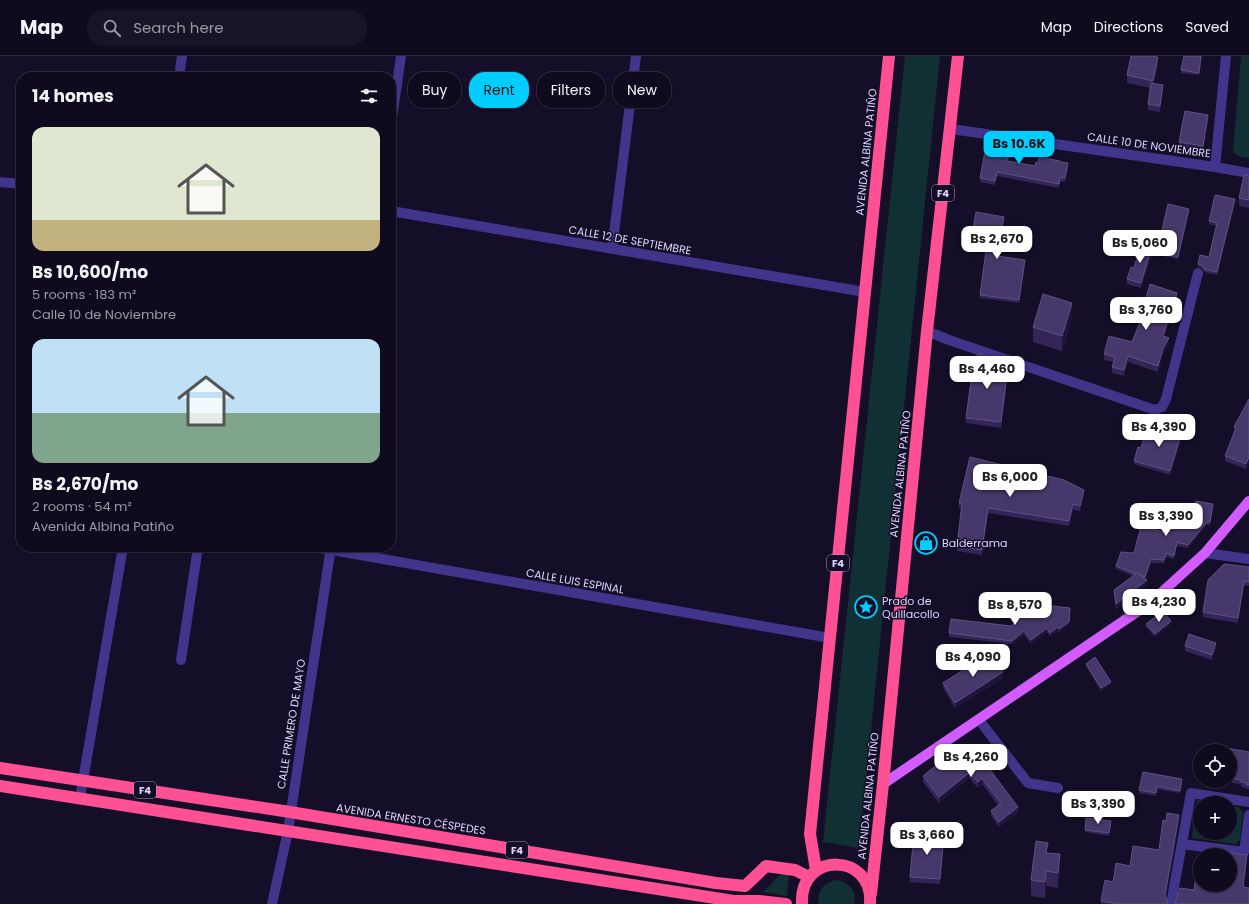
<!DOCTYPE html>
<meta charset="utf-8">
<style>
body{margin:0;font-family:Poppins,sans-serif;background:#191327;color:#f1f3f6;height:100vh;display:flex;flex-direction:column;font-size:15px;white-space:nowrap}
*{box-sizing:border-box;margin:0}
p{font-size:13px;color:#9c9aa4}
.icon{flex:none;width:22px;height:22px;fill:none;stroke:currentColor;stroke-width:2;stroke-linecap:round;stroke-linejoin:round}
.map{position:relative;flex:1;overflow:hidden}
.panel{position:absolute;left:16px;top:16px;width:380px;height:480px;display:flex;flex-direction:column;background:#100a1e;border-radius:16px;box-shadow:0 1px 3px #0004,0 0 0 1px #302b3c}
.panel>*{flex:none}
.guide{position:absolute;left:408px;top:16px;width:380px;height:36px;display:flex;gap:8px}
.buttons{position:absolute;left:1193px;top:688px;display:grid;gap:8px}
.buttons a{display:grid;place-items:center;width:44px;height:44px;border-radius:50%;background:#100a1e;box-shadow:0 1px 3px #0004,0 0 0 1px #302b3c;font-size:20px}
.price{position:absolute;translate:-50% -34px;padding:0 9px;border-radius:8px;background:#fff;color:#222;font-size:13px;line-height:26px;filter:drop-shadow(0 1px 2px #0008)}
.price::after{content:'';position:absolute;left:50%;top:24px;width:12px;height:9px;margin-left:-6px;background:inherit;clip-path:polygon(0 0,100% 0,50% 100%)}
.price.on{background:#01cdff;color:#111}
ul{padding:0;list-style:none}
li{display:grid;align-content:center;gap:8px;height:212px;padding:0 16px}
li span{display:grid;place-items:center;height:124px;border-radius:12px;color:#555}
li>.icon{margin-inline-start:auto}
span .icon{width:72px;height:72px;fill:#fffc;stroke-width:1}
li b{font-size:17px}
h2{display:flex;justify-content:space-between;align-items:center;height:48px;padding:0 16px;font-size:17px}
.chip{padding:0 14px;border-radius:16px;background:#100a1e;box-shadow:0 1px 3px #0004,0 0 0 1px #302b3c;font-size:14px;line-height:36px}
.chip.on{background:#01cdff;color:#111}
header{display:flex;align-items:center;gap:24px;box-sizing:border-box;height:56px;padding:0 20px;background:#100a1e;border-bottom:1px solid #302b3c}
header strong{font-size:19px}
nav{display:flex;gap:22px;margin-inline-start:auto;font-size:14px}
.search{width:280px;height:36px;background:#191327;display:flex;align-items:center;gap:10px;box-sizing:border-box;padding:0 14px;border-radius:16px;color:#9c9aa4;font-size:15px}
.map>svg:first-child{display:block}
.green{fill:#103033}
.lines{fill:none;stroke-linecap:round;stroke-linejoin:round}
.minor{stroke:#41358b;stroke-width:10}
.major{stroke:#d25cff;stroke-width:10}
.highway{stroke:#ff5093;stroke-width:12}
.wall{fill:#342558}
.shaded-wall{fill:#20143d}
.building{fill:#46386a;stroke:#5e5181}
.labels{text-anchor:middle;stroke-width:3;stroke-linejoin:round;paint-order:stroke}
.shield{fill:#150e28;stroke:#a299be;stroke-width:1}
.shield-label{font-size:10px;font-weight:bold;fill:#ded5ff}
.street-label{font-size:11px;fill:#ded5ff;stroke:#150e28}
.poi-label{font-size:11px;fill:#ded5ff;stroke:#150e28;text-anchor:start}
</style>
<header>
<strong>Map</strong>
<div class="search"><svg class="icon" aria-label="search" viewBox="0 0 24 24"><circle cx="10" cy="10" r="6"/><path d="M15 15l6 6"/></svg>Search here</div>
<nav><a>Map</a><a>Directions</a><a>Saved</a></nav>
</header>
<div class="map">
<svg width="1249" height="848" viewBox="0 0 1249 848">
<rect width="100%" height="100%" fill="#150e28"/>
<g class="green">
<path d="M905,0H940L859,792L823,786Z"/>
<path d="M1241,0H1249V102C1242,101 1235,101 1233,94Z"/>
<path d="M1197,744L1214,747H1200V777H1230V750L1238,751L1243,756L1240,784L1235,788L1192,782Z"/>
<path d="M781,818H789L787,840L763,836Z"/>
<path d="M836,824C849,826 857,835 854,848H819C816,835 824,827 836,824Z"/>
</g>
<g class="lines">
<g class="minor">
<path d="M179,21L182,0"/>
<path d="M391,69L401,0"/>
<path d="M951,73L1215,111L1249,117"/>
<path d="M1215,111L1226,0"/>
<path d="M0,126L21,128"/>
<path d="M391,155L865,236"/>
<path d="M612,193L636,0"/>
<path d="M927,275L949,284L1155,354L1162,351L1166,343L1198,217"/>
<path d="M315,491L830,582"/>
<path d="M1205,497L1249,503"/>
<path d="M181,604L198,491"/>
<path d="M979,664L1028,727L1058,732"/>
<path d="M80,742L123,491"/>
<path d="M1182,788L1244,796L1249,759"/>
<path d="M272,848L288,775L331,491"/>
<path d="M1171,848L1191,737L1249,746"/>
</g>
<path class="major" d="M883,728L1150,547L1205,497L1249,445"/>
<g class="highway">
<path d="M0,712L290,756L716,827L745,830L766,810L795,814L809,821"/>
<path d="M0,730L734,845H759L786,848"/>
<path d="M816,814L810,778L889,0"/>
<path d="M871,838L883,728L927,275L958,0"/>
<path d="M802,848C799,795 874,796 870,848"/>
</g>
</g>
<g class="wall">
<path d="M1184,0H1202L1199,19L1181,17Z"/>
<path d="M1158,9L1154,27L1163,34L1160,56L1148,54V48L1151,32L1127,27V19Z"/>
<path d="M1208,65L1203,96L1179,92V86Z"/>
<path d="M1011,89L1008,105L1035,110L1038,107L1060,106L1068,111L1065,126L1060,125L1059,132L997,120L995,129L980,126V122Z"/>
<path d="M1249,120V152L1239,150V142Z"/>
<path d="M1235,146L1217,219L1204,216L1202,212L1198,211V208L1209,201L1217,170L1209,168V165Z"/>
<path d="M1189,155L1178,203L1157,199V196Z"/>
<path d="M1004,164L997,200L1025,207L1019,247L980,242L987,189L971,187V184Z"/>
<path d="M1152,197L1141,232L1127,228V223Z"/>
<path d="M1177,243L1164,280L1169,288L1163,298L1158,316L1128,306L1124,320L1112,317V311L1114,306L1104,304V298L1132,286L1146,251H1145V245Z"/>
<path d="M1072,262L1062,295L1033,286V271Z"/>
<path d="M1008,316L1001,372L966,367V362Z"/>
<path d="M1249,343V406L1246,413L1225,405V400L1234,376V371Z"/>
<path d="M1151,378L1182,379L1170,419L1134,408V405L1141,392Z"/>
<path d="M1084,439L1080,455L1073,454L1069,470L988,457L982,499L957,495V490L962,452H959V447Z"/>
<path d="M1195,450L1213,451L1210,469H1207L1188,492L1177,490L1174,503L1166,501L1164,507H1151L1145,522L1147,529L1116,554L1114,539V534L1133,520L1116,513V510L1134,497L1161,475Z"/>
<path d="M1249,511V530H1244L1238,567L1203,561V556Z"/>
<path d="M1070,555L1069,569L1059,576L1058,575L1050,580L1047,576L1031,588L1024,579L1012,588L949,581V577L1011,570L1038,560Z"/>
<path d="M1146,568H1171L1155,581L1146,571Z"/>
<path d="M1185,590L1216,593L1212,604L1185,595Z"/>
<path d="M1086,608L1111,628L1101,635L1086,610Z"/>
<path d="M1003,622L955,652L943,632V627Z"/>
<path d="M1230,695L1249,696V733H1246V732L1241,731V728L1232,727V722L1234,712L1230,711Z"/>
<path d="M955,707L995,716L993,718L1018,756L999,771L991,760V755L998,749L982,728L978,732L969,722L939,747L923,726V720Z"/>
<path d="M1143,716L1182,726L1180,737L1157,733L1156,740L1139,737Z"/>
<path d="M1179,767L1166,841L1167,848H1101V845L1113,826L1159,794Z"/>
<path d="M1111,768L1109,780L1085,776V774Z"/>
<path d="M944,783L940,828L910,826V821Z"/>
<path d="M1048,797L1060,814L1058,832L1046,830L1045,842L1031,840V824Z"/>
</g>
<g class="shaded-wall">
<path d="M1158,1V9L1153,33V25Z"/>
<path d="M1163,29V34L1160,56V50Z"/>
<path d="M1208,59V65L1203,96V90Z"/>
<path d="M1011,85V89L1007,109V105Z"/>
<path d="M1068,107V111L1065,126V122Z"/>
<path d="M1235,143V146L1217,219V216Z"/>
<path d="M1189,153V155L1178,203V201Z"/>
<path d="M1004,161V164L997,203V200Z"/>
<path d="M1152,191V197L1141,232V227Z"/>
<path d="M1177,237V243L1163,286V280Z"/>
<path d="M1072,247V262L1062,295V280Z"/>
<path d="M1169,282V288L1163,298L1158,316V310L1163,292Z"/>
<path d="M1128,300V306L1124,320V314Z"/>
<path d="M1008,311V316L1001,372V366Z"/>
<path d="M1182,376V379L1170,419V415Z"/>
<path d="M1249,401V406L1246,413V408Z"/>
<path d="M1084,434V439L1080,455V450Z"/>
<path d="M1073,448V454L1069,470V465Z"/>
<path d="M1213,448V451L1210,469V466Z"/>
<path d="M988,452V457L982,499V494Z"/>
<path d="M1207,466V469L1188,492V489Z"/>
<path d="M1177,486V490L1174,503V500Z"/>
<path d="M1151,503V507L1145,524V521Z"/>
<path d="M1147,524V529L1116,554V548Z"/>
<path d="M1244,525V530L1238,567V562Z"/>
<path d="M1070,552L1069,569L1059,576V573Z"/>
<path d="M1171,565V568L1155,581V578Z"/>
<path d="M1058,571V575L1050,580V577Z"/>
<path d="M1047,572V576L1031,588V584Z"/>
<path d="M1024,575V579L1012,588V585Z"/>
<path d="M1216,587V593L1212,604V599Z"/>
<path d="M1003,616V622L955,652V647Z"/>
<path d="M1111,626V628L1101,635V632Z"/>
<path d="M995,710V716L991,720V715Z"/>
<path d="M969,717V722L939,747V741Z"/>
<path d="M982,722V728L978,732V726Z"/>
<path d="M1018,751V756L999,771V766Z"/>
<path d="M1179,759V767L1165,847V839Z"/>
<path d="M944,778V783L940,828V823Z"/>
<path d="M1060,798V814L1058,832V817Z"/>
<path d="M1247,799V804L1243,836V831Z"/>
<path d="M1046,815V830L1045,842V826Z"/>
</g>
<g class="building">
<path d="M1131,0H1152L1158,1L1153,25L1127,19Z"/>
<path d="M1184,0H1201L1199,17L1181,14Z"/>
<path d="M1151,27L1163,29L1160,50L1148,48Z"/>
<path d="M1185,55L1208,59L1203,90L1179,86Z"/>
<path d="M990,81L1011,85L1007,105L1035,110L1036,106L1038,107L1039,101L1060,105V106L1068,107L1065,122L1060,121L1059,128L997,116L995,125L980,122L987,85Z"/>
<path d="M1244,119L1249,120V144L1239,142Z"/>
<path d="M1215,139L1235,143L1217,216L1204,213L1202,209L1198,208L1200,199L1209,201L1217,167L1209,165Z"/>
<path d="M1168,148L1189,153L1178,201L1157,196Z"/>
<path d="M976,156L1004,161L997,200L1025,204L1019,244L980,239L987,187L971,184Z"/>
<path d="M1141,188L1152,191L1141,227L1127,223L1131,211L1134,212Z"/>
<path d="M1150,228L1177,237L1163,280L1169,282L1163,292L1158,310L1128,300L1124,314L1112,311L1115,301L1104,298L1109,280L1132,286L1148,246L1145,245Z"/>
<path d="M1043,238L1072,247L1062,280L1033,271Z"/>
<path d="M980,297L1008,311L1001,366L966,362L974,302Z"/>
<path d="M1249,343V395L1248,396H1249V401L1246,408L1225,400L1236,372L1234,371Z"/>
<path d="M1154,367L1182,376L1170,415L1134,405L1138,391L1141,392L1145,377L1151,378Z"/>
<path d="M970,401L1064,424L1084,434L1080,450L1073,448L1069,465L988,452L982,494L957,490L962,447H959Z"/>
<path d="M1196,445L1213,448L1210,466H1207L1188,489L1177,486L1174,500L1166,497L1164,504L1151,503L1145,521L1137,517L1136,518L1116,510L1121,496L1134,497L1141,470L1161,475L1165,453L1185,457L1187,448L1195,450Z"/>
<path d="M1224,508L1249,511V526L1244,525L1238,562L1203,556L1208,524Z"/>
<path d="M1137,517L1147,524L1116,548L1114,534Z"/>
<path d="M1052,550L1070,552L1069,566L1059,573L1058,571L1050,577L1047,572L1031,584L1024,575L1012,585L949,577L951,563L1011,570L1033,554L1038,560Z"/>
<path d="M1163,555L1171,565L1155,578L1146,568Z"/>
<path d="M1189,578L1216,587L1212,599L1185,590Z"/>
<path d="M991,596L1003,616L955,647L943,627Z"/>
<path d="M1095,601L1111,626L1101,632L1086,608Z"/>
<path d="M976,688L995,710L991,715L1018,751L999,766L991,755L1001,747L982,722L978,726L969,717L939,741L923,720L949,699L955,707Z"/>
<path d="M1220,691L1249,696V729H1246L1247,727L1241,726V724L1232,722L1235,707H1230V695H1219Z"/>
<path d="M1143,716L1182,723L1180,735L1157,730L1156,737L1139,734Z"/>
<path d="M1167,757L1179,759L1165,839L1167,845V848H1120L1101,845L1105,824L1113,826L1116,807L1130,810L1133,790L1159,794L1163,764L1166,765Z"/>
<path d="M1086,762L1111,765L1109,777L1085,774Z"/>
<path d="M914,776L944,778L940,823L910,821Z"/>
<path d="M1036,785L1048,787L1046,797L1060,798L1058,817L1046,815L1045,826L1031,824Z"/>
<path d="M1224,796L1247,799L1243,831L1249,832V848H1175L1180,832L1194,834L1195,826L1200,827V829H1216L1220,830V829H1230V799H1224Z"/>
</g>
<defs>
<g id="shop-ring" transform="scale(1.15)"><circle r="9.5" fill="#150e28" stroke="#01cdff" stroke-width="1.5"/><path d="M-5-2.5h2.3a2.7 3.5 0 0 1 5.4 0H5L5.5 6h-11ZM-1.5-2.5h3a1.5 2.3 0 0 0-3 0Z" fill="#01cdff"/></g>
<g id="sight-ring" transform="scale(1.15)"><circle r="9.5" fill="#150e28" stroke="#01cdff" stroke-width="1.5"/><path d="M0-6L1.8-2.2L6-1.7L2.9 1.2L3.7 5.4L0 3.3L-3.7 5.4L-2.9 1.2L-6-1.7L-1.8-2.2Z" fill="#01cdff"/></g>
</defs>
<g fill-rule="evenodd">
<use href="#shop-ring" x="926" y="487"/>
<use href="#sight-ring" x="866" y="551"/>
</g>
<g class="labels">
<g class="shield">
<rect x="932" y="129" width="22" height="16" rx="3"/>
<rect x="827" y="499" width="22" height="16" rx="3"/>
<rect x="134" y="726" width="22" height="16" rx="3"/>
<rect x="506" y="786" width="22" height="16" rx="3"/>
</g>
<g class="shield-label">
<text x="943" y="141">F4</text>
<text x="838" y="511">F4</text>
<text x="145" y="738">F4</text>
<text x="517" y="798">F4</text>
</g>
<g class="street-label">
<text transform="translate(1149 89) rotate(8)" y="4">CALLE 10 DE NOVIEMBRE</text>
<text transform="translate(866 96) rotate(-84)" y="4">AVENIDA ALBINA PATIÑO</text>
<text transform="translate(630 184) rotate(10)" y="4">CALLE 12 DE SEPTIEMBRE</text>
<text transform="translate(900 418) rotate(-84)" y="4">AVENIDA ALBINA PATIÑO</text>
<text transform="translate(575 525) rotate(10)" y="4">CALLE LUIS ESPINAL</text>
<text transform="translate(291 668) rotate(-81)" y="4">CALLE PRIMERO DE MAYO</text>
<text transform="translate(868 740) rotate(-84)" y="4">AVENIDA ALBINA PATIÑO</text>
<text transform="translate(411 763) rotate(9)" y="4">AVENIDA ERNESTO CÉSPEDES</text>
</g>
<g class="poi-label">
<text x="942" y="491">Balderrama</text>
<text x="882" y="549">Prado de<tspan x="882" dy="13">Quillacollo</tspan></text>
</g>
</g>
</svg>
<div class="buttons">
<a><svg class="icon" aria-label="locate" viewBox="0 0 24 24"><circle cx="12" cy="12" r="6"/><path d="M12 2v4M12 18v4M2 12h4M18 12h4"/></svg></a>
<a>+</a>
<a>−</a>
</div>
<b class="price on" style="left:1019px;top:109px">Bs 10.6K</b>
<b class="price" style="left:997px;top:204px">Bs 2,670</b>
<b class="price" style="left:1140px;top:208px">Bs 5,060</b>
<b class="price" style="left:1146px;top:275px">Bs 3,760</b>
<b class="price" style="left:987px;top:334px">Bs 4,460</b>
<b class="price" style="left:1159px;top:392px">Bs 4,390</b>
<b class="price" style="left:1010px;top:442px">Bs 6,000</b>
<b class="price" style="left:1166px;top:481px">Bs 3,390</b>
<b class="price" style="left:1159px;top:567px">Bs 4,230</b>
<b class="price" style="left:1015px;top:570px">Bs 8,570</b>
<b class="price" style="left:973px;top:622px">Bs 4,090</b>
<b class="price" style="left:971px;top:722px">Bs 4,260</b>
<b class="price" style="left:1098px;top:769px">Bs 3,390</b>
<b class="price" style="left:927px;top:800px">Bs 3,660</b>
<div class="guide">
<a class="chip">Buy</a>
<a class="chip on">Rent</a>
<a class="chip">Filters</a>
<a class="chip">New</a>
</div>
<section class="panel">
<h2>14 homes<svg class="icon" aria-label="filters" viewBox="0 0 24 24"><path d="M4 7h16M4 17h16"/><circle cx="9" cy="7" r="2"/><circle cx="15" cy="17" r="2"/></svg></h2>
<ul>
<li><span style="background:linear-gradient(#dfe7d0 75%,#c2b280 0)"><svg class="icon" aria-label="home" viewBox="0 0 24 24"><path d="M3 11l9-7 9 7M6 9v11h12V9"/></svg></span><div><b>Bs 10,600/mo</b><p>5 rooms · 183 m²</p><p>Calle 10 de Noviembre</p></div></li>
<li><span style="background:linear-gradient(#bfe0f5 60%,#7fa58c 0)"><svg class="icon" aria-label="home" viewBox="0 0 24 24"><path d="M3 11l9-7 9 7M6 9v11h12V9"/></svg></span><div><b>Bs 2,670/mo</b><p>2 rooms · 54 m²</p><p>Avenida Albina Patiño</p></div></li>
</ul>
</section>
</div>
